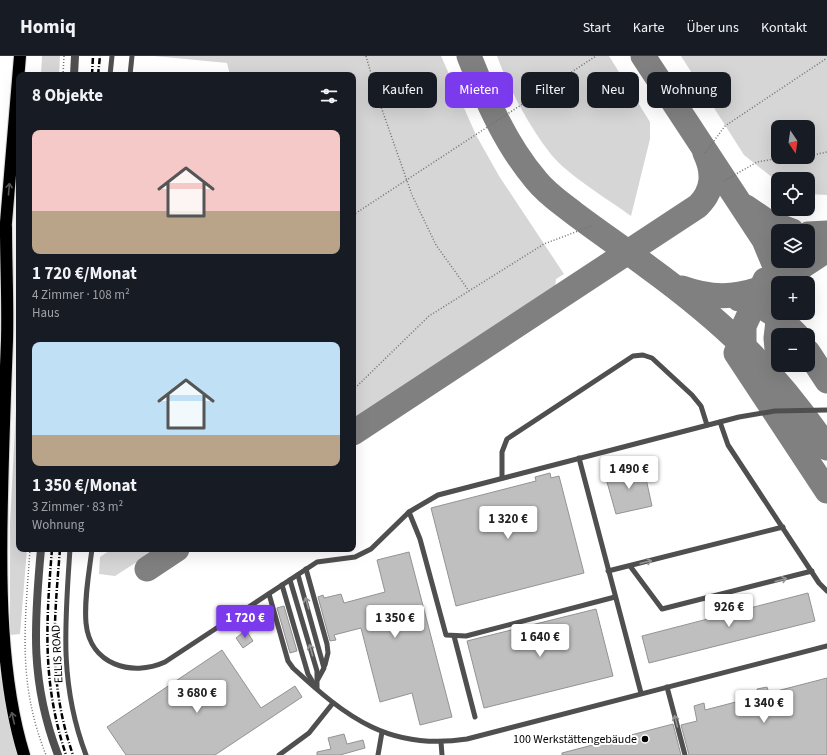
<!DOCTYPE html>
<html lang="de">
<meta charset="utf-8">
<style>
body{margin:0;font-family:"Source Sans 3",sans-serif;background:#242831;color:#f1f3f6;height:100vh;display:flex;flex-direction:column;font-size:15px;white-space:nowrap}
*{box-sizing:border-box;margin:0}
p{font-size:13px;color:#9ea1a6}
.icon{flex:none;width:22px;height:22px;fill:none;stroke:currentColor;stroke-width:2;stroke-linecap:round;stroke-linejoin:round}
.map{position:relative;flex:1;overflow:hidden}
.sheet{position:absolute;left:16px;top:16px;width:340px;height:480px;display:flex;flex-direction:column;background:#171b24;border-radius:8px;box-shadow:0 4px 16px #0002}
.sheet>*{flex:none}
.guide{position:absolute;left:368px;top:16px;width:380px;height:36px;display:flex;gap:8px}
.needle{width:26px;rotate:167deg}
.fabs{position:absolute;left:771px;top:64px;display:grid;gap:8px}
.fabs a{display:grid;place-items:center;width:44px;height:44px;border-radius:8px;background:#171b24;box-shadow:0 4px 16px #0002;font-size:20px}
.price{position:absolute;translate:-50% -34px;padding:0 9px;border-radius:4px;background:#fff;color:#222;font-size:13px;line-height:26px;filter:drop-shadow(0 1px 2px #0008)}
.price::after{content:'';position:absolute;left:50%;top:24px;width:12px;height:9px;margin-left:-6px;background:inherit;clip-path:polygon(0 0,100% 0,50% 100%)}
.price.current{background:#7c3aed;color:#fff}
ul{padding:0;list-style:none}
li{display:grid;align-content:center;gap:8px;height:212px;padding:0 16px}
li span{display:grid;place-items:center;height:124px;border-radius:8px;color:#555}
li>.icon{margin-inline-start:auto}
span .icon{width:72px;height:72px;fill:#fffc;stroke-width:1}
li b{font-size:17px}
h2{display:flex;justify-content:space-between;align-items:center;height:48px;padding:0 16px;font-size:17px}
.pill{padding:0 14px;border-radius:8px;background:#171b24;box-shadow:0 4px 16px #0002;font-size:14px;line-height:36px}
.pill.current{background:#7c3aed;color:#fff}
header{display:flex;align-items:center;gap:24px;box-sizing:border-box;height:56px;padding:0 20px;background:#171b24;border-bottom:1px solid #363941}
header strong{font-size:19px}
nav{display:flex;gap:22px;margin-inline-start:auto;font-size:14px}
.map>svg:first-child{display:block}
.green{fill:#d6d6d6;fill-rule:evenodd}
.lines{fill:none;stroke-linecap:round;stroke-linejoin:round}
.taxiway{stroke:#808080;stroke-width:25}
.building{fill:#bfbfbf;stroke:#939393}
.motorway-casing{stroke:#dbdbdb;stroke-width:14}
.path{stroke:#717171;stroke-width:1.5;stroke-dasharray:1 2;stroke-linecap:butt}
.service{stroke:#4f4f4f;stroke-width:5}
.minor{stroke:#4f4f4f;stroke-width:8}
.motorway{stroke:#000;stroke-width:12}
.rail{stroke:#000;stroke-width:2.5;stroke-dasharray:6 2 1 2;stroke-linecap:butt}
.oneway{stroke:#595959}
.oneway2{stroke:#959595}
.poi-dot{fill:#000;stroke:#fff;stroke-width:1.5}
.labels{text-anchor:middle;stroke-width:4;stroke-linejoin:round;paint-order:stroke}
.street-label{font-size:12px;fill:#000;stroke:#fff}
.poi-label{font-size:12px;fill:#000;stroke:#fff;text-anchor:end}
</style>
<header>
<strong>Homiq</strong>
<nav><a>Start</a><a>Karte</a><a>Über uns</a><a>Kontakt</a></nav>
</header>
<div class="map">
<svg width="827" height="699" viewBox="0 0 827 699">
<rect width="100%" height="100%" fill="#fff"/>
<g class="green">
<path d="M42,0H60L59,19H41Z"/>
<path d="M154,0H441L476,79L499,120L564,218L556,223L555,232L353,364V19H230L227,7Z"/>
<path d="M497,0H609L650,66V83L631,160C609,144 576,124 558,106C535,82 508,31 497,0Z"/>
<path d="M681,0H827V139L808,138V123H778V126L744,99ZM778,71H808V101H778Z"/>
<path d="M19,299V493H27L20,578L10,579V467Z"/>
<path d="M112,493H157L115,520L99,518L100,501Z"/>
<path d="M0,617L10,667L20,699H0Z"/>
</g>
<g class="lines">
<g class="taxiway">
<path d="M469,0C486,43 506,89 536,124C547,138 561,147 575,158C599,176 624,193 648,211C722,265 776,315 827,392"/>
<path d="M643,0L764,184L774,208L778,227"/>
<path d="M746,151L768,166L792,175"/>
<path d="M808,178L827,177"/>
<path d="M682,232C741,254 779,226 827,194"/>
<path d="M739,243C762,247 781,262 797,279"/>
<path d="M808,296L827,325"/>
<path d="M736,297L827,435"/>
<path d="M744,301V270L765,224"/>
<path d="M778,304L776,282L779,257"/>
<path d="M353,377L698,150C714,134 714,116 705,97"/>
<path d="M147,513L177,493"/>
</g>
</g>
<g class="building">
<path d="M643,409L652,450L616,458L605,419Z"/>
<path d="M550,417L551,422L559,420L584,517L456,550L431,452L536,425L535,421Z"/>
<path d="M409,496L452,661L420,669L412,637L380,646L361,572L334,579L336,584L330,585L318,541L323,539L324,542L341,538L344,547L385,536L377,504Z"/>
<path d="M808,537L815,565L649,607L642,580Z"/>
<path d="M284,550L297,595L290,597L277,552Z"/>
<path d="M596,553L613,620L484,652L467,585Z"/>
<path d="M246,574L253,585L243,592L236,582Z"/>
<path d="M222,594L261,652L295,630L302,641L215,699H126L107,671Z"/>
<path d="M827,622V699H689L681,669L697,665L694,650L704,647L705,654L759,640L757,633L767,631L769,637Z"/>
<path d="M673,668L681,699H562V697Z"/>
<path d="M344,678L347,688L363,684L365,692L340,699H317V696L331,693L328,682Z"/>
</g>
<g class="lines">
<g class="motorway-casing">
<g id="motorway">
<path d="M6,172C6,209 8,246 7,284C5,336 3,389 2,441C0,523 0,622 24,699"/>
<path d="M5,178L20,0"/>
</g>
</g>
<g class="path">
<path d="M366,0L379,45L412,139L436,189L469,235"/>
<path d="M63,19L64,0"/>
<path d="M705,97L725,70L827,2"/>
<path d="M808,100L827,96"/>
<path d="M724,125L757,106L786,101"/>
<path d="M353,159L596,0"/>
<path d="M353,334L429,260L544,188L591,170"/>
<path d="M30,493C25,569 17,626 46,699"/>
</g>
<g class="service">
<path d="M110,19L112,0"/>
<path d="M130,19L132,0"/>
<path d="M720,366L728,389L819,527L827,535"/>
<path d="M579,402L641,637"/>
<path d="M502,422V396L507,383L633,300L643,299L652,302L692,339L701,350L707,369"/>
<path d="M409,456L420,483L446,579L466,580L615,541"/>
<path d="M70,493C65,567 59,628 86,699"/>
<path d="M92,493C89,517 84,543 86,567C90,609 132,621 165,606L317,506L355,501L371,493L409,456L438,439L739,361L775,355L827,354"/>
<path d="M630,510L662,553L812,515"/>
<path d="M306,513L327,588L328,597L325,609"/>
<path d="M608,515L783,471"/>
<path d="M298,519L324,612L318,623"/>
<path d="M290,524L317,615V632"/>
<path d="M282,529L308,618L314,628"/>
<path d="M269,538L288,605L293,612C347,662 390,695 467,683L827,590"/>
<path d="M454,580L475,661"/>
<path d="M667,631L685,699"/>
<path d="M441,686L442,699"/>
<path d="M279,699L309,677L333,647"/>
<path d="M378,699L382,676"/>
</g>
<g class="minor">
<path d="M74,19L75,0"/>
<path d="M41,493C34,569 30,626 58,699"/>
</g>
<use href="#motorway" class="motorway"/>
<g class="rail">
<path d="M92,19L93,0"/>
<path d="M98,19L100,0"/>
<path d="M52,493C46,567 42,627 66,699"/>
<path d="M60,493C54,567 48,627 73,699"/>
</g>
</g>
<defs><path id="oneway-shaft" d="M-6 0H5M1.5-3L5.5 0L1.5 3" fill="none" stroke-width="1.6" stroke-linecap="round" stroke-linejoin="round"/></defs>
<g class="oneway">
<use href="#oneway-shaft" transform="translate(9 133) rotate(-85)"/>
<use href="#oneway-shaft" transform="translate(13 662) rotate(-103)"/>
</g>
<g class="oneway2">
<use href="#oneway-shaft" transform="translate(646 506) rotate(-14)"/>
<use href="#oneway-shaft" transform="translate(781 524) rotate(-15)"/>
<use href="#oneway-shaft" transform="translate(307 547) rotate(-106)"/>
<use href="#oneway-shaft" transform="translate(311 594) rotate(-106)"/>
<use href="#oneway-shaft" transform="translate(676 665) rotate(-104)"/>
</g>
<circle class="poi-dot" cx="645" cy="683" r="4"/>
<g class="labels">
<g class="street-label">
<text transform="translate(57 598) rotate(-93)" y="4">ELLIS ROAD</text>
</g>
<g class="poi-label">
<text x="637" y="687">100 Werkstättengebäude</text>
</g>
</g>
</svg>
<div class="fabs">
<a><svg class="needle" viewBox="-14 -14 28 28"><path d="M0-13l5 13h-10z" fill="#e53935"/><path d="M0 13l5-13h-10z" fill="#9ea1a6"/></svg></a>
<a><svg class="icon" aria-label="locate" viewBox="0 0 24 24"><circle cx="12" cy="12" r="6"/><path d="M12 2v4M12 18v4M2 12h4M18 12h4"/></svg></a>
<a><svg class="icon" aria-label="layers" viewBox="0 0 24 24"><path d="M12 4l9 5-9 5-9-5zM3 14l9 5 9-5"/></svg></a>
<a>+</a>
<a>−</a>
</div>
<b class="price" style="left:629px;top:434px">1 490 €</b>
<b class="price" style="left:508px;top:484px">1 320 €</b>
<b class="price" style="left:729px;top:572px">926 €</b>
<b class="price current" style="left:245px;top:583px">1 720 €</b>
<b class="price" style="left:395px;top:583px">1 350 €</b>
<b class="price" style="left:540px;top:602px">1 640 €</b>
<b class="price" style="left:197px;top:658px">3 680 €</b>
<b class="price" style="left:764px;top:668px">1 340 €</b>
<div class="guide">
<a class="pill">Kaufen</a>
<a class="pill current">Mieten</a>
<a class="pill">Filter</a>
<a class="pill">Neu</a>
<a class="pill">Wohnung</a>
</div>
<section class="sheet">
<h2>8 Objekte<svg class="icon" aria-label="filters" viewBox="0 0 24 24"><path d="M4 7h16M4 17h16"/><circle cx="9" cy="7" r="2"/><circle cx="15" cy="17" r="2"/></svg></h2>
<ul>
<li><span style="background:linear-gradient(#f6c9c9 65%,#b9a48a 0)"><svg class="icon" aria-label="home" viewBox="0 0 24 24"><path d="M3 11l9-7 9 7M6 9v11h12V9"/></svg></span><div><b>1 720 €/Monat</b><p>4 Zimmer · 108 m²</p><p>Haus</p></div></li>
<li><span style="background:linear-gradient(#bfe0f5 75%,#b9a48a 0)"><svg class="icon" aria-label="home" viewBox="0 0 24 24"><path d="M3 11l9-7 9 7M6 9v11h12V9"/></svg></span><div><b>1 350 €/Monat</b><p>3 Zimmer · 83 m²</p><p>Wohnung</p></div></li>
</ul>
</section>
</div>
